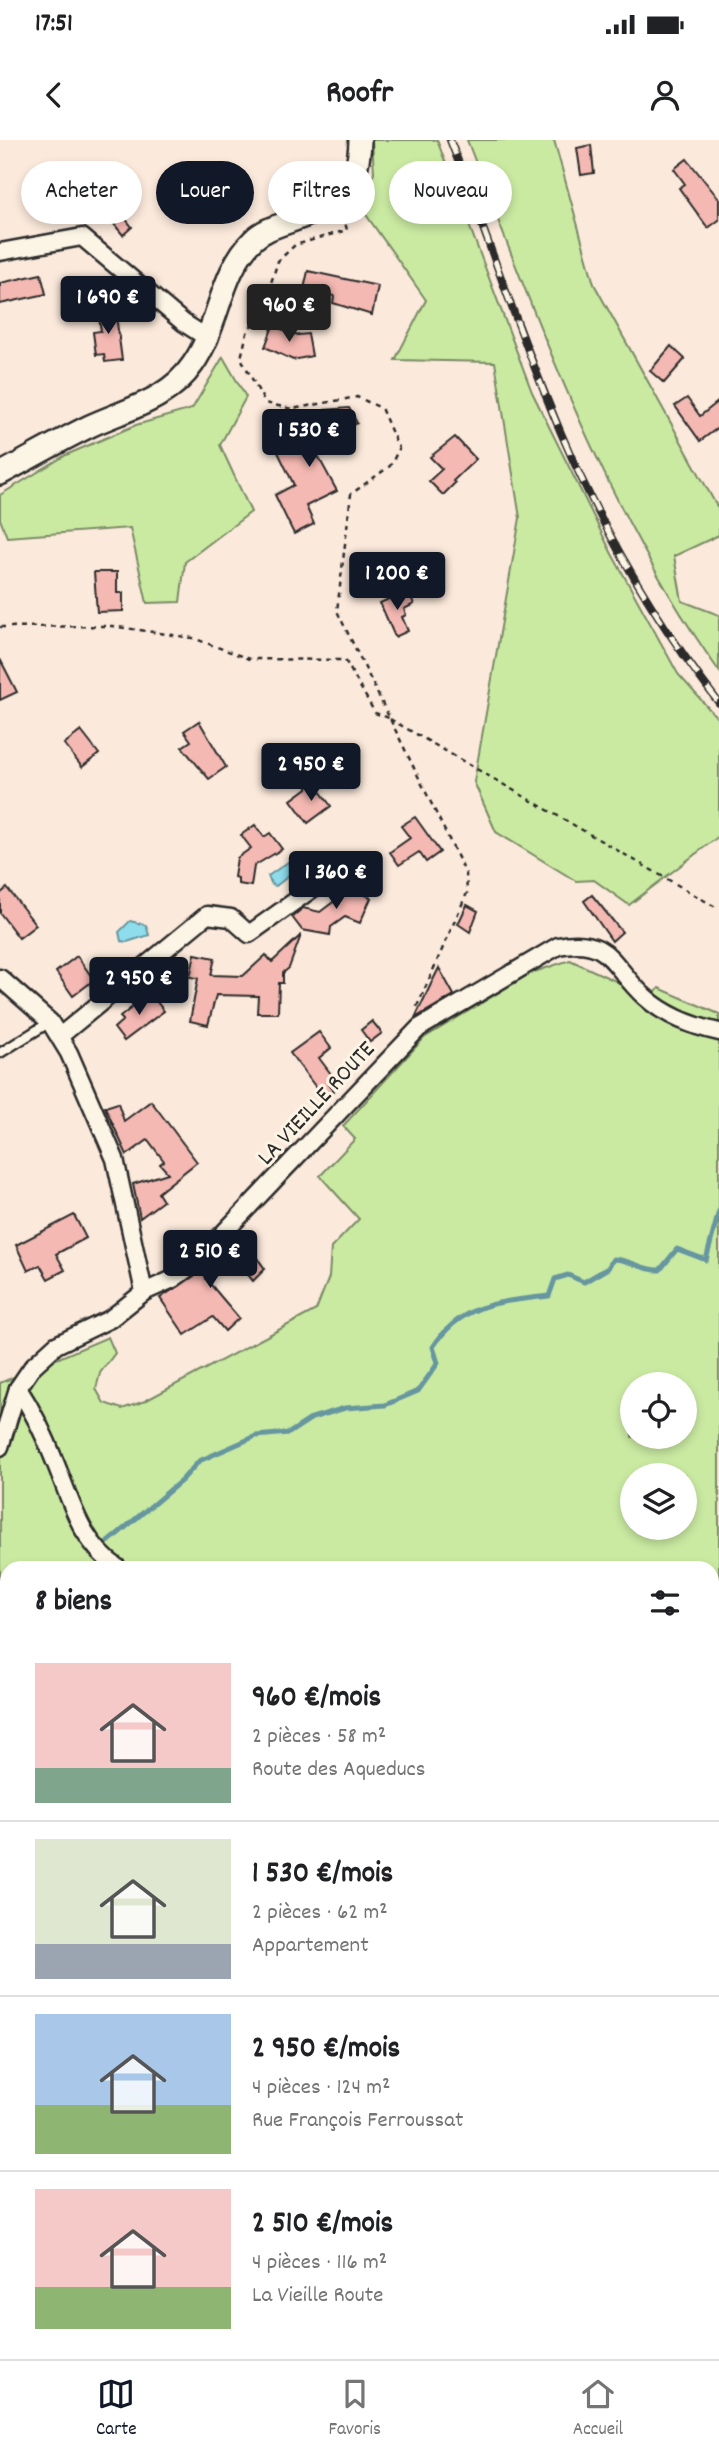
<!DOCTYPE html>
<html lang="fr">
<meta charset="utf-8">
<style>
body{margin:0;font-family:Dekko,sans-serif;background:#f6f6f6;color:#202124;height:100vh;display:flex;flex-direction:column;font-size:26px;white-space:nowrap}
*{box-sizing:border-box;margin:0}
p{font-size:23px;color:#757577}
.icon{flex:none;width:38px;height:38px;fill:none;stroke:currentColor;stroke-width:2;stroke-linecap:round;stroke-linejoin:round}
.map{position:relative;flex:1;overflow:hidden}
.side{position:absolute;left:0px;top:1421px;width:719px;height:798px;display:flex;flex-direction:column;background:#fff;border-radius:21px 21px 0 0;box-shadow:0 4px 10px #0003}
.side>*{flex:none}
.guide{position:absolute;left:21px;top:21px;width:677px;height:63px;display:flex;gap:14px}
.tools{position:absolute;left:620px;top:1232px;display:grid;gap:14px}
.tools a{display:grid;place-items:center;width:77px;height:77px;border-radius:50%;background:#fff;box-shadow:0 4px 10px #0003;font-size:35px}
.price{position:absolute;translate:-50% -60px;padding:0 16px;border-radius:7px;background:#111827;color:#fff;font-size:23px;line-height:46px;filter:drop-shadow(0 2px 4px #0008)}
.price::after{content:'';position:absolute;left:50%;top:42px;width:21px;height:16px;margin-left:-10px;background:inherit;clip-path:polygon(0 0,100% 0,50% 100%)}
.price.current{background:#222;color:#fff}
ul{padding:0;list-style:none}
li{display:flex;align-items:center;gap:21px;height:175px;padding:0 35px}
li+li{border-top:2px solid #e0e0e0}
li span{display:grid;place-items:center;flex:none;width:196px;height:140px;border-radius:0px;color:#555}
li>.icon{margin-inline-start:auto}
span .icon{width:84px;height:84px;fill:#fffc;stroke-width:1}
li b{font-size:30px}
h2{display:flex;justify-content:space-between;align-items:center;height:84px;padding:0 35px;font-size:30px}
.chip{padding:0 24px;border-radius:32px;background:#fff;box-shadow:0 4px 10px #0003;font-size:24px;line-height:63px}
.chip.current{background:#111827;color:#fff}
.status{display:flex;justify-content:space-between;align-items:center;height:49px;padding:0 35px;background:#fff;direction:ltr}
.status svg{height:19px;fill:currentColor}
header{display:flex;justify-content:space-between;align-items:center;height:91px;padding:0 35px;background:#fff;font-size:32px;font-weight:700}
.dock{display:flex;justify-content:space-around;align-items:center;height:98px;border-top:2px solid #e0e0e0;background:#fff;font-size:19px;color:#757577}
.dock a{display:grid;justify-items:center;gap:4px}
.dock .current{color:#111827}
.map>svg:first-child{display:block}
.green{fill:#caeaa2;stroke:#7a8a66;stroke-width:2;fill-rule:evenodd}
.water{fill:#8eddec;stroke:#66969f;stroke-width:2}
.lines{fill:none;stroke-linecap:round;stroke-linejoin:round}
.stream{stroke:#66969f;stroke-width:5}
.building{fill:#f5b9b3;stroke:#2b2b2b;stroke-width:2}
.service-casing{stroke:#2b2b2b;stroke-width:13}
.minor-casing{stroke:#2b2b2b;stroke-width:21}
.secondary-casing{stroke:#2b2b2b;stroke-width:26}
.path{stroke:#2b2b2b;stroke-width:2.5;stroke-dasharray:5 5;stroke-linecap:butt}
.service{stroke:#fcf5e5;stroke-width:8}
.minor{stroke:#fcf5e5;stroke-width:16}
.secondary{stroke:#fcf5e5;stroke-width:21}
.rail-casing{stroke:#2b2b2b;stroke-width:8}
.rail{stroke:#fcf5e5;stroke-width:5;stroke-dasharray:16;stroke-linecap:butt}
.labels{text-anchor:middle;stroke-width:6;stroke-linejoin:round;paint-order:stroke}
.street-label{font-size:24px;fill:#2b2b2b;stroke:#fcf5e5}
</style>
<div class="status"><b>17:51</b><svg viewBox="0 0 49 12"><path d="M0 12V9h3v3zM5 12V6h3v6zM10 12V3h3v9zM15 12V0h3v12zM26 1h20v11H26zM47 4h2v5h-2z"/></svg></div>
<header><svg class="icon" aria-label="back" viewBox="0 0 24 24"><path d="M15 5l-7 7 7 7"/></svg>Roofr<svg class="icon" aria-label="person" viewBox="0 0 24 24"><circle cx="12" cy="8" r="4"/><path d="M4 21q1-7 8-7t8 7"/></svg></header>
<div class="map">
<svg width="719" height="2219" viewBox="0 0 719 2219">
<rect width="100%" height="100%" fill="#fbe9db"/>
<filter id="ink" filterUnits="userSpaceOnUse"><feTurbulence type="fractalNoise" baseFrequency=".0143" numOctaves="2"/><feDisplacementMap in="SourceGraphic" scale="14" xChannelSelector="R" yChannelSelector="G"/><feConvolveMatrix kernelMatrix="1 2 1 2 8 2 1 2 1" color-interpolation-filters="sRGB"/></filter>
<g filter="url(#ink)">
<g class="green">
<path d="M372,0H437L532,252L612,414L678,534L719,580V696L629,765L594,740L576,741L496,692L474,642L520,378L495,222L395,220L426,160L362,69L374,32Z"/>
<path d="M467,0H554L594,144L719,370V395L674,416L682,461L719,475V531C605,371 538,182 467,0Z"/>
<path d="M223,217L246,257L220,305L251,372L185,422L180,462L147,463L130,388L7,397L0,379V355L66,315L136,285L192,269Z"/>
<path d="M570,820L620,843L645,868L659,848L719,874V2219H215L212,2212H712V1428H7V1636L0,1643V1243L108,1197L115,1213L100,1233L96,1249L104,1263L122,1269L145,1261L316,1170L329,1137L331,1108L359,1079L320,1036L355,999L343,986L424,898L531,833ZM632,1244H684V1297H632ZM632,1335H684V1388H632Z"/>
</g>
<g class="water">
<path d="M288,722L295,731L276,746L272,745L268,736Z"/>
<path d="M130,781L146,785L149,795L127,802L121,801L119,792Z"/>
</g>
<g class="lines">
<path class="stream" d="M108,1402L182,1340L199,1321L256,1296L289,1293L312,1278L345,1268L385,1265L418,1251L438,1223L433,1207C462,1162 500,1162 549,1156L555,1139L568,1135L584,1142L608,1128L613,1119C630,1119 643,1131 660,1130L677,1109L706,1120L719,1071"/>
</g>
<g class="building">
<path d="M591,5L594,33L581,35L577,8Z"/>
<path d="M687,19L719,59V80L708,88L679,48L685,44L674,29Z"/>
<path d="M100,47L132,87L123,95L90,55Z"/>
<path d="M308,131L378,146L372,175L333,163L334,156L304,149Z"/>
<path d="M41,134L46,154L0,164V143Z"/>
<path d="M115,168L122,220L105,222L104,214L96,215L93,192L101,191L98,170Z"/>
<path d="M273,186L298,195L308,194L312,216L293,220L265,207Z"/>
<path d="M671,206L685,219L664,243L650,231Z"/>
<path d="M687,258L700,276L719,261V287L700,301L675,266Z"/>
<path d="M349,268L357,283L313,307L337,351L306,366L314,384L294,394L275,355L294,345L276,308L329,279L325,270Z"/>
<path d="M455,297L476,319L453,341L455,343L443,355L429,341L442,329L430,317Z"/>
<path d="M94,432H117V453H123V471L97,472Z"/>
<path d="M408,450L414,464L404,469L406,475L402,477L408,491L395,497L380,463Z"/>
<path d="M0,519L17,552L0,560Z"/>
<path d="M199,581L226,627L209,639L182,607L191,601L184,591Z"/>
<path d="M81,591L99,614L82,627L64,604Z"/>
<path d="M314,643L331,666L308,683L291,660Z"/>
<path d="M415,677L440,712L426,722L419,712L399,725L390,712L410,698L401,686Z"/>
<path d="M255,685L264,697L270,693L282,709L254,726L251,746L238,744V738L234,737L237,718L251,708L241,695Z"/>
<path d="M352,740L367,746L364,754L371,758L360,783L345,777L331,787L330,795L302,790L292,777L303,768L320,772L345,753Z"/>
<path d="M7,748L36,785L19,798L0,773V754Z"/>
<path d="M592,755L622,792L612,801L584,761Z"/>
<path d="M467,765L478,771L470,792L458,784Z"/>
<path d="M301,795L289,828L283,833V843H279L278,873H257L258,856L216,855L208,885L190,881L198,838L190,837L195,814L215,818L211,835L243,836L266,815L272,822Z"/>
<path d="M77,816L94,840L73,856L56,832Z"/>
<path d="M439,828L454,855L415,878L431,844Z"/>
<path d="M150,853L164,871L124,901L114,888L123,880L120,877Z"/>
<path d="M372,881L382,893L370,902L361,890Z"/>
<path d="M319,892L331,908L319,918L334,938L328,943L334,951L324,958L290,913Z"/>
<path d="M151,961L197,1022L158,1053L163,1061L140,1078L133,1044L168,1033L160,1024L164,1021L148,1000L127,1015L105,967L118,963L124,981Z"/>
<path d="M74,1075L86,1098L56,1114L65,1130L48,1139L40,1125L28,1131L16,1105Z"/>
<path d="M239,1092L265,1129L253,1141L232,1115L206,1139L239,1178L225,1191L213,1177L185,1195L160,1158L200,1132Z"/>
</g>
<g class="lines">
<g class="service-casing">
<g id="service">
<path d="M0,913L50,882"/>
<path d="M712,2024L719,2019"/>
<path d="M712,2074L719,2080"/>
<path d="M712,2186L719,2191"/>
</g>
</g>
<g class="minor-casing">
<g id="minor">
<path d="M0,112L82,97L184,183L209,199"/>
<path d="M0,838L50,882L69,913L115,1019L144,1152"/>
<path d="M60,896L207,775L231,778L249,794L326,739"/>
<path d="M18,1248C33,1271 45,1296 55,1322C72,1363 80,1401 118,1428"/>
<path d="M0,1307L18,1248L33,1226L56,1205L110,1179L144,1152L173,1139L194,1124L419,888L558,806C611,795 612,828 645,857C666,876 692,886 719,892"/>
<path d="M712,1798L719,1801"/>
<path d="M0,2062L7,2073"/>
<path d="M0,2099L7,2095"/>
<path d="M62,2212L64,2219"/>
<path d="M5,2219L23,2212"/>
</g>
</g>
<g class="secondary-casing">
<path id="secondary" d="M0,334C30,318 59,301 90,286C127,269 169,260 193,224C219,187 220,132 253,100C262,91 274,87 286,83C333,67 359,54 360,0"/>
</g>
<g class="path">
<path d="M343,75L347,90L295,105L278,121L264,165L247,193L241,218L265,263L292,269L357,257L381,268L399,309L390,326L351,354L337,471L466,734L467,753L415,871"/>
<path d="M0,487L112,486L193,498L249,519L345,520L375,573L389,578"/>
<path d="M390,579L719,769"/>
</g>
<use href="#service" class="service"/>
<use href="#minor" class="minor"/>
<use href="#secondary" class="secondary"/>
<g class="rail-casing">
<path id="rail" d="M450,0C488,97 520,197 561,293C602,389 655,480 719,563"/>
</g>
<use href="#rail" class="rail"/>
</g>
</g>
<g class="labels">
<g class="street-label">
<text transform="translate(315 962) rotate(-47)" y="8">LA VIEILLE ROUTE</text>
</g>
</g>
</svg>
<div class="tools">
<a><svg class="icon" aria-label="locate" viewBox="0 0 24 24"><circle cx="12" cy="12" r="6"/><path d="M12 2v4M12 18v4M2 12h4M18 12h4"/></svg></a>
<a><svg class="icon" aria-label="layers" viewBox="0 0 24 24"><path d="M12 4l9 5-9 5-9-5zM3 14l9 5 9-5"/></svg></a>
</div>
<b class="price" style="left:108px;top:196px">1 690 €</b>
<b class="price current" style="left:289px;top:204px">960 €</b>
<b class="price" style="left:309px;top:329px">1 530 €</b>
<b class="price" style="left:397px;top:472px">1 200 €</b>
<b class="price" style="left:311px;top:663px">2 950 €</b>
<b class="price" style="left:336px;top:771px">1 360 €</b>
<b class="price" style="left:139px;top:877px">2 950 €</b>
<b class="price" style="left:210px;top:1150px">2 510 €</b>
<div class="guide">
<a class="chip">Acheter</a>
<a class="chip current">Louer</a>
<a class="chip">Filtres</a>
<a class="chip">Nouveau</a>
</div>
<section class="side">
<h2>8 biens<svg class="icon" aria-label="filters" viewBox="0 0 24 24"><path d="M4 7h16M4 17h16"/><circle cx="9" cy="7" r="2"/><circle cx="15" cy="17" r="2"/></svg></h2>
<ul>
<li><span style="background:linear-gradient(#f6c9c9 75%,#7fa58c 0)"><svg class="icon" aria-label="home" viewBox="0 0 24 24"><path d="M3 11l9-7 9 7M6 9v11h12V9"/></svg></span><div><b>960 €/mois</b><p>2 pièces · 58 m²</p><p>Route des Aqueducs</p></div></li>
<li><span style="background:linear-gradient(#dfe7d0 75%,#9aa5b1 0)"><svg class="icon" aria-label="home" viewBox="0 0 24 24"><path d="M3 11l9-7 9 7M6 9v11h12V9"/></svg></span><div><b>1 530 €/mois</b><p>2 pièces · 62 m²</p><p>Appartement</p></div></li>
<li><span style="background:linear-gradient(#a9c7e8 65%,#8fb573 0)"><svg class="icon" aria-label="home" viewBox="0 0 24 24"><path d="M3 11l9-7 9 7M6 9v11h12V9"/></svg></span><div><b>2 950 €/mois</b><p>4 pièces · 124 m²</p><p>Rue François Ferroussat</p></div></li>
<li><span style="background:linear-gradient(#f6c9c9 70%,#8fb573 0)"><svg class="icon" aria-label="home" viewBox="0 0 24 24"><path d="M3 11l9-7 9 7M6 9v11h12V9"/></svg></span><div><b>2 510 €/mois</b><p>4 pièces · 116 m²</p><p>La Vieille Route</p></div></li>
</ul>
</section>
</div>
<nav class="dock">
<a class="current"><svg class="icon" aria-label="map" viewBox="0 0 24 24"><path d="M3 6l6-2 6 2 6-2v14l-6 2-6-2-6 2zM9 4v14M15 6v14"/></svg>Carte</a>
<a><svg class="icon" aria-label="saved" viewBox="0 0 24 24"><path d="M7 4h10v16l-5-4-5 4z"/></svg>Favoris</a>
<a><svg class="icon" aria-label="home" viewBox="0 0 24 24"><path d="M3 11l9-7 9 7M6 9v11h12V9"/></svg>Accueil</a>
</nav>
